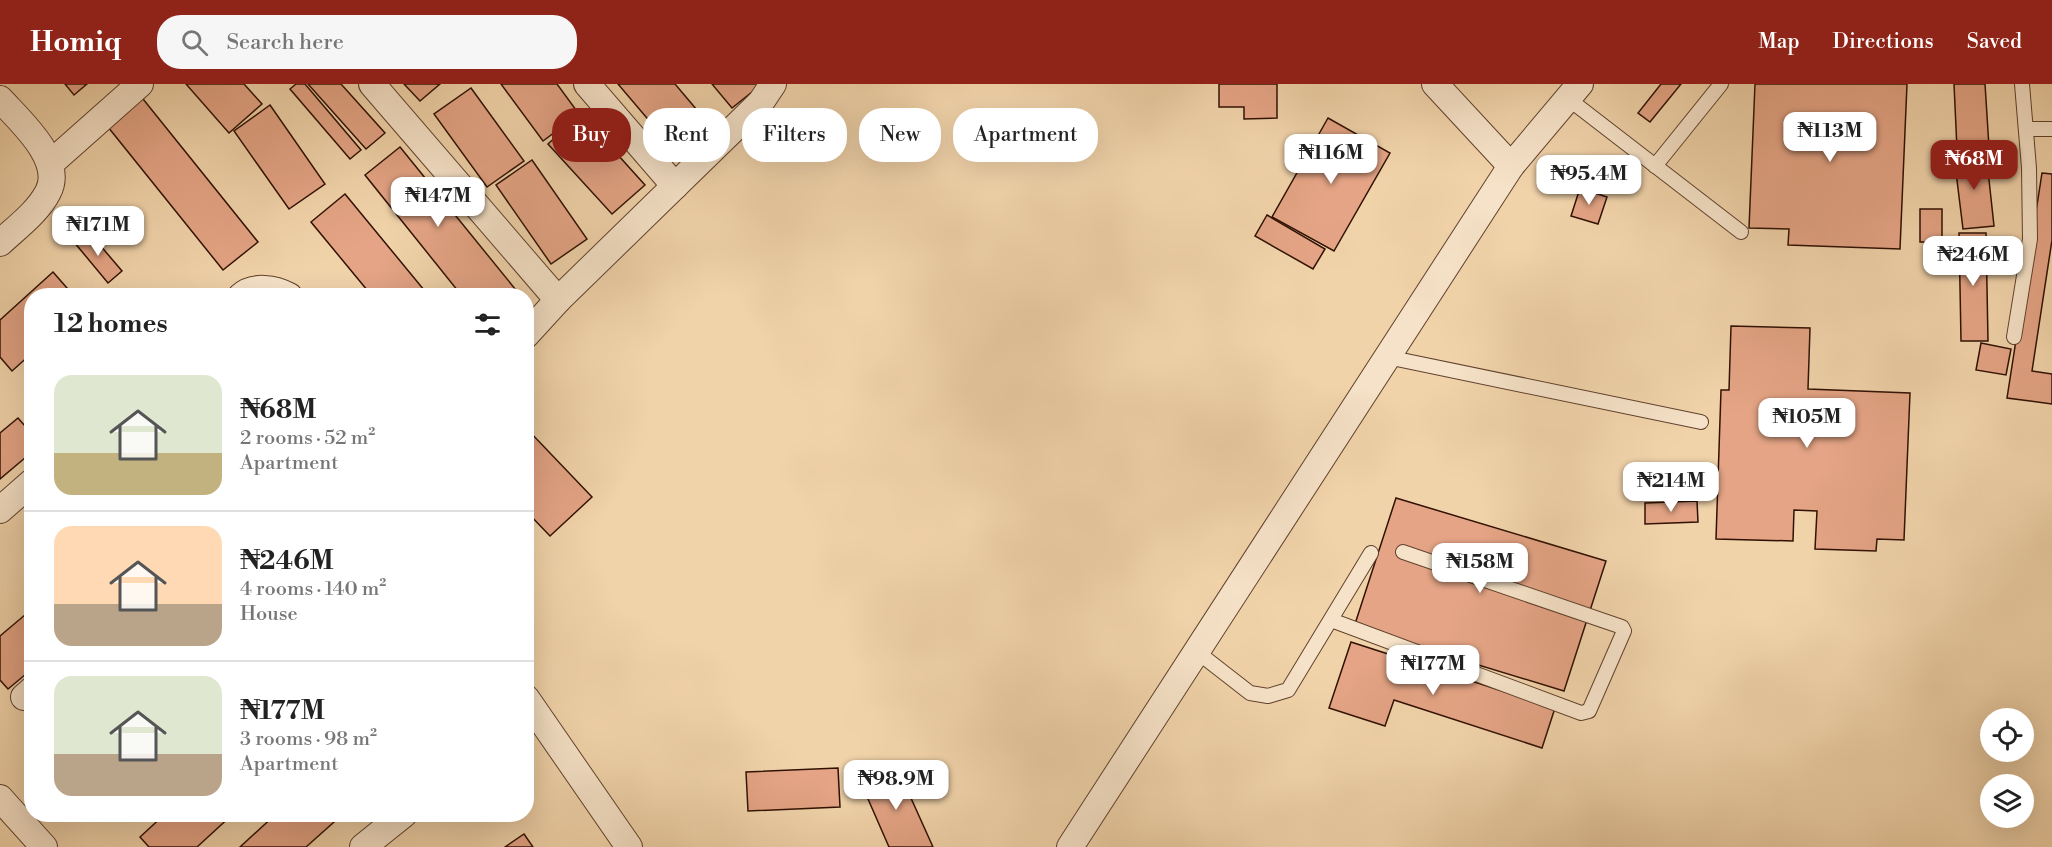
<!DOCTYPE html>
<meta charset="utf-8">
<style>
body{margin:0;font-family:"Libre Bodoni",serif;background:#f6f6f6;color:#222;height:100vh;display:flex;flex-direction:column;font-size:22px;white-space:nowrap}
*{box-sizing:border-box;margin:0}
p{font-size:20px;color:#767676}
.icon{flex:none;width:33px;height:33px;fill:none;stroke:currentColor;stroke-width:2;stroke-linecap:round;stroke-linejoin:round}
.map{position:relative;flex:1;overflow:hidden}
.sheet{position:absolute;left:24px;top:204px;width:510px;height:534px;display:flex;flex-direction:column;background:#fff;border-radius:24px;box-shadow:0 6px 24px #0002}
.sheet>*{flex:none}
.top-card{position:absolute;left:552px;top:24px;width:570px;height:54px;display:flex;gap:12px}
.fabs{position:absolute;left:1980px;top:624px;display:grid;gap:12px}
.fabs a{display:grid;place-items:center;width:54px;height:54px;border-radius:50%;background:#fff;box-shadow:0 6px 24px #0002;font-size:30px}
.price{position:absolute;translate:-50% -51px;padding:0 14px;border-radius:12px;background:#fff;color:#222;font-size:20px;line-height:39px;filter:drop-shadow(0 2px 3px #0008)}
.price::after{content:'';position:absolute;left:50%;top:36px;width:18px;height:14px;margin-left:-9px;background:inherit;clip-path:polygon(0 0,100% 0,50% 100%)}
.price.on{background:#8f2418;color:#fff}
ul{padding:0;list-style:none}
li{display:flex;align-items:center;gap:18px;height:150px;padding:0 30px}
li+li{border-top:2px solid #e0e0e0}
li span{display:grid;place-items:center;flex:none;width:168px;height:120px;border-radius:18px;color:#555}
li>.icon{margin-inline-start:auto}
span .icon{width:72px;height:72px;fill:#fffc;stroke-width:1}
li b{font-size:26px}
h2{display:flex;justify-content:space-between;align-items:center;height:72px;padding:0 30px;font-size:26px}
.pill{padding:0 21px;border-radius:24px;background:#fff;box-shadow:0 6px 24px #0002;font-size:21px;line-height:54px}
.pill.on{background:#8f2418;color:#fff}
header{display:flex;align-items:center;gap:36px;box-sizing:border-box;height:84px;padding:0 30px;background:#8f2418;color:#fff}
header strong{font-size:28px}
nav{display:flex;gap:33px;margin-inline-start:auto;font-size:21px}
.search{width:420px;height:54px;background:#f6f6f6;display:flex;align-items:center;gap:15px;box-sizing:border-box;padding:0 21px;border-radius:24px;color:#767676;font-size:22px}
.map>svg:first-child{display:block}
.building{fill:#e4a485;stroke:#301103;stroke-width:1.5}
.lines{fill:none;stroke-linecap:round;stroke-linejoin:round}
.lane-casing{stroke:#60422d;stroke-width:16}
.street-casing{stroke:#60422d;stroke-width:28}
.lane{stroke:#f6e2c8;stroke-width:14}
.street{stroke:#f6e2c8;stroke-width:26}
</style>
<header>
<strong>Homiq</strong>
<div class="search"><svg class="icon" aria-label="search" viewBox="0 0 24 24"><circle cx="10" cy="10" r="6"/><path d="M15 15l6 6"/></svg>Search here</div>
<nav><a>Map</a><a>Directions</a><a>Saved</a></nav>
</header>
<div class="map">
<svg width="2052" height="763" viewBox="0 0 2052 763">
<rect width="100%" height="100%" fill="#f1d3aa"/>
<filter id="stains"><feTurbulence type="fractalNoise" baseFrequency=".00333" numOctaves="4"/><feColorMatrix values="0 0 0 0 .2 0 0 0 0 .09 0 0 0 0 .02 0 0 0 .5 -.17"/></filter>
<radialGradient id="worn" r=".72"><stop offset=".6" stop-color="#630" stop-opacity="0"/><stop offset="1" stop-color="#630" stop-opacity=".3"/></radialGradient>
<g class="building">
<path d="M65,0H87L74,11Z"/>
<path d="M186,0H244L262,20L229,49Z"/>
<path d="M296,0H305L361,66L350,75L290,5Z"/>
<path d="M308,0H341L385,49L366,65Z"/>
<path d="M404,0H440L420,17Z"/>
<path d="M501,0H557L579,30L543,57Z"/>
<path d="M618,0H675L713,45L680,73Z"/>
<path d="M712,0H762L732,24Z"/>
<path d="M1219,0H1277V34L1244,35V23H1219Z"/>
<path d="M1661,0H1681L1650,38L1638,29Z"/>
<path d="M1755,0H1907L1900,165L1788,161L1789,145L1749,144Z"/>
<path d="M1954,0H1985L1989,63L1957,65Z"/>
<path d="M471,4L524,77L487,103L434,30Z"/>
<path d="M139,10L258,158L223,186L104,38Z"/>
<path d="M270,21L325,100L289,125L234,47Z"/>
<path d="M581,30L645,101L612,130L548,60Z"/>
<path d="M1328,34L1390,69L1334,167L1272,133Z"/>
<path d="M400,63L520,211L462,212L365,91Z"/>
<path d="M1986,68L1994,142L1963,145L1954,72Z"/>
<path d="M532,76L587,155L551,180L496,101Z"/>
<path d="M2042,89L2052,90V156L2032,287L2052,290V320L2007,314Z"/>
<path d="M1580,104L1607,113L1598,140L1571,132Z"/>
<path d="M345,110L429,212H372L311,138Z"/>
<rect x="1920" y="125" width="22" height="33"/>
<path d="M1267,131L1325,165L1313,185L1255,152Z"/>
<path d="M88,147L122,187L108,199L74,158Z"/>
<path d="M1959,149H1986L1988,257H1961Z"/>
<path d="M53,188L74,212H32V269L12,287L0,273V236Z"/>
<path d="M1731,242L1810,244L1808,305L1910,309L1904,456L1877,455L1876,467L1815,465L1817,427L1794,426L1793,457L1716,455L1721,306H1729Z"/>
<path d="M1981,259L2011,265L2006,291L1976,286Z"/>
<path d="M18,334L32,350V368L0,395V349Z"/>
<path d="M528,346L592,413L550,452L526,427Z"/>
<path d="M1396,414L1606,477L1564,607L1354,543Z"/>
<path d="M1697,417L1698,438L1645,440V419Z"/>
<path d="M32,525V585L8,605L0,596V552Z"/>
<path d="M1351,558L1555,624L1542,664L1394,616L1385,642L1329,624Z"/>
<path d="M897,683L933,763H889L861,699Z"/>
<path d="M838,684L840,723L748,727L746,688Z"/>
<path d="M165,730H233L197,763H149L140,753Z"/>
<path d="M276,730H343L306,763H240Z"/>
<path d="M524,750L533,763H505Z"/>
</g>
<g class="lines">
<g class="lane-casing">
<g id="lane">
<path d="M1566,13L1741,148"/>
<path d="M2026,45H2052"/>
<path d="M1655,82L1721,0"/>
<path d="M2014,253L2030,155L2029,84L2022,0"/>
<path d="M1387,273L1701,338"/>
<path d="M1331,536L1581,629L1589,627L1624,547L1622,543L1403,468"/>
<path d="M1196,567L1250,609L1268,612L1288,606L1371,469"/>
</g>
</g>
<g class="street-casing">
<g id="street">
<path d="M372,0L558,216"/>
<path d="M587,0L675,102"/>
<path d="M1435,0L1511,82"/>
<path d="M0,15C19,36 65,76 48,108C38,128 16,144 0,159"/>
<path d="M51,79L140,0"/>
<path d="M241,212C253,201 275,204 289,212"/>
<path d="M526,251L558,216L761,18L773,0"/>
<path d="M0,426L32,398"/>
<path d="M24,613L32,606"/>
<path d="M526,614L629,763"/>
<path d="M0,714L44,763"/>
<path d="M363,763L404,730"/>
<path d="M1070,763L1511,82L1580,0"/>
</g>
</g>
<use href="#lane" class="lane"/>
<use href="#street" class="street"/>
</g>
<rect width="100%" height="100%" filter="url(#stains)"/>
<rect width="100%" height="100%" fill="url(#worn)"/>
</svg>
<div class="fabs">
<a><svg class="icon" aria-label="locate" viewBox="0 0 24 24"><circle cx="12" cy="12" r="6"/><path d="M12 2v4M12 18v4M2 12h4M18 12h4"/></svg></a>
<a><svg class="icon" aria-label="layers" viewBox="0 0 24 24"><path d="M12 4l9 5-9 5-9-5zM3 14l9 5 9-5"/></svg></a>
</div>
<b class="price" style="left:1830px;top:79px">₦113M</b>
<b class="price" style="left:1331px;top:101px">₦116M</b>
<b class="price on" style="left:1974px;top:107px">₦68M</b>
<b class="price" style="left:1589px;top:122px">₦95.4M</b>
<b class="price" style="left:438px;top:144px">₦147M</b>
<b class="price" style="left:98px;top:173px">₦171M</b>
<b class="price" style="left:1973px;top:203px">₦246M</b>
<b class="price" style="left:1807px;top:365px">₦105M</b>
<b class="price" style="left:1671px;top:429px">₦214M</b>
<b class="price" style="left:1480px;top:510px">₦158M</b>
<b class="price" style="left:1433px;top:612px">₦177M</b>
<b class="price" style="left:896px;top:727px">₦98.9M</b>
<div class="top-card">
<a class="pill on">Buy</a>
<a class="pill">Rent</a>
<a class="pill">Filters</a>
<a class="pill">New</a>
<a class="pill">Apartment</a>
</div>
<section class="sheet">
<h2>12 homes<svg class="icon" aria-label="filters" viewBox="0 0 24 24"><path d="M4 7h16M4 17h16"/><circle cx="9" cy="7" r="2"/><circle cx="15" cy="17" r="2"/></svg></h2>
<ul>
<li><span style="background:linear-gradient(#dfe7d0 65%,#c2b280 0)"><svg class="icon" aria-label="home" viewBox="0 0 24 24"><path d="M3 11l9-7 9 7M6 9v11h12V9"/></svg></span><div><b>₦68M</b><p>2 rooms · 52 m²</p><p>Apartment</p></div></li>
<li><span style="background:linear-gradient(#ffd9b3 65%,#b9a48a 0)"><svg class="icon" aria-label="home" viewBox="0 0 24 24"><path d="M3 11l9-7 9 7M6 9v11h12V9"/></svg></span><div><b>₦246M</b><p>4 rooms · 140 m²</p><p>House</p></div></li>
<li><span style="background:linear-gradient(#dfe7d0 65%,#b9a48a 0)"><svg class="icon" aria-label="home" viewBox="0 0 24 24"><path d="M3 11l9-7 9 7M6 9v11h12V9"/></svg></span><div><b>₦177M</b><p>3 rooms · 98 m²</p><p>Apartment</p></div></li>
</ul>
</section>
</div>
